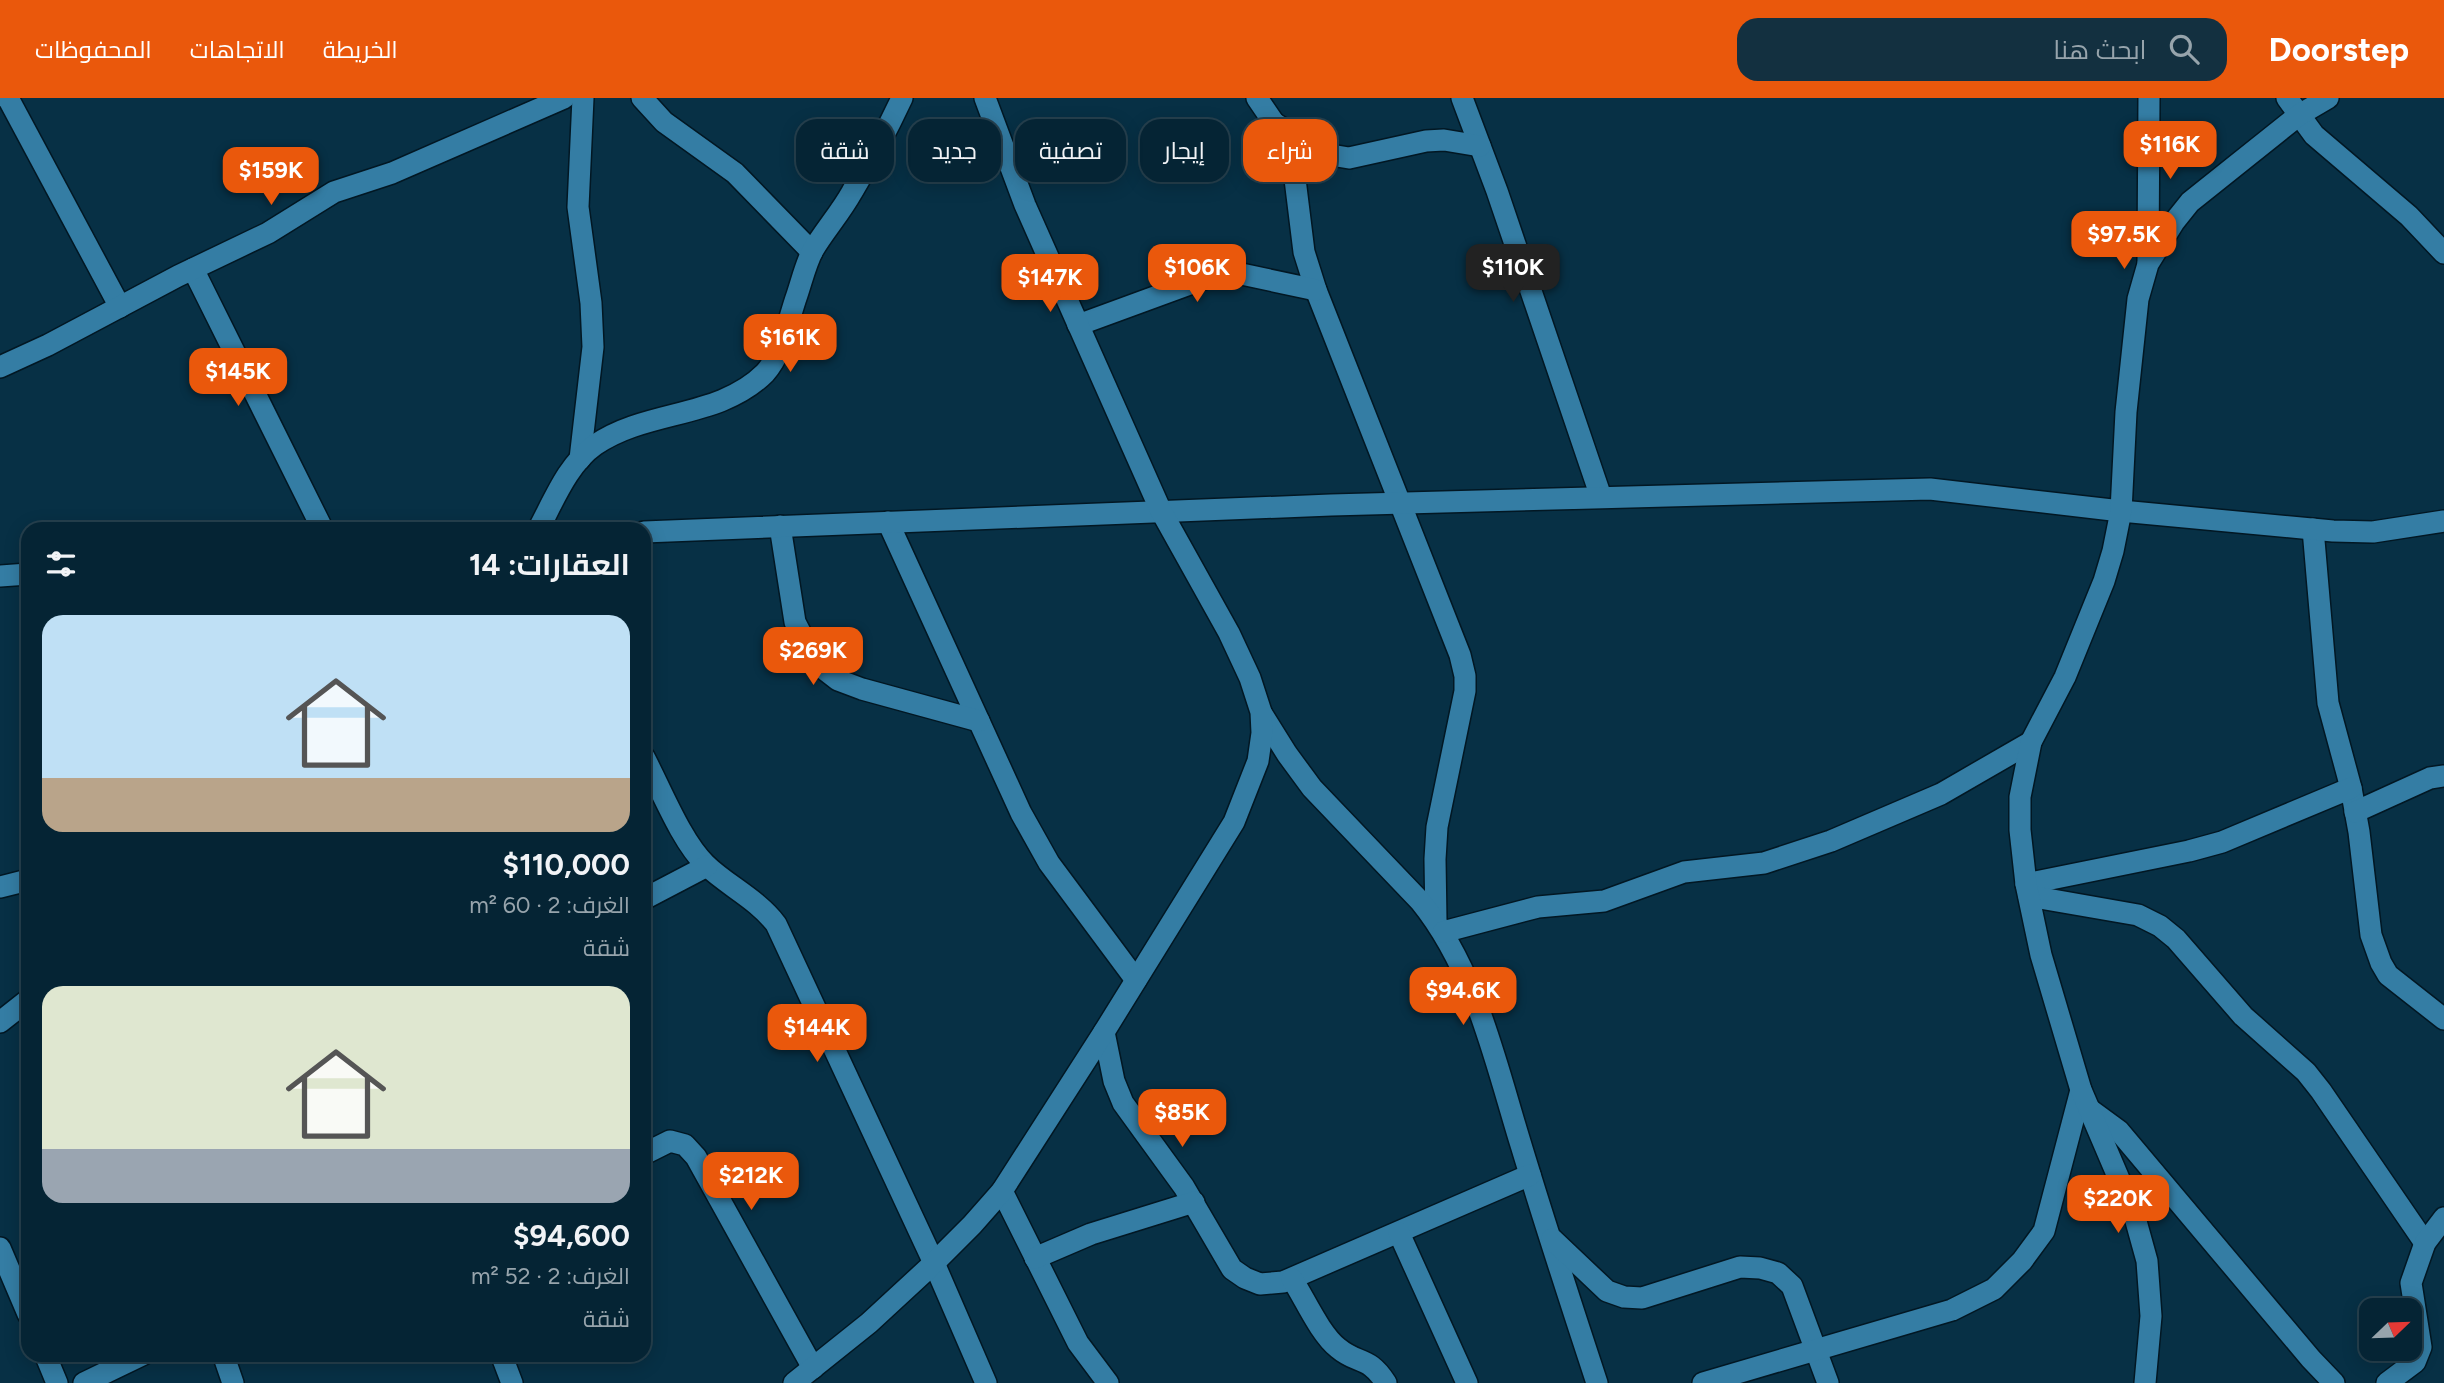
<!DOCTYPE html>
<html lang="ar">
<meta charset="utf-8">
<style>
body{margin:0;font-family:Figtree,Cairo,sans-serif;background:#133040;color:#f1f3f6;direction:rtl;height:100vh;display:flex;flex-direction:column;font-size:26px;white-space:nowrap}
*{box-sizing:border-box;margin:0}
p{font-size:23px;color:#97a4ac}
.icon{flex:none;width:38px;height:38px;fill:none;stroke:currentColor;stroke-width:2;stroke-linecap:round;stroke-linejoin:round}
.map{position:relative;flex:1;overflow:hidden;direction:ltr}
.panel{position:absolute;left:21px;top:424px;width:630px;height:840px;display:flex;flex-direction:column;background:#052434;border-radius:21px;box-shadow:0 4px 18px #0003,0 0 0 2px #26414f;direction:rtl}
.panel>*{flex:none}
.top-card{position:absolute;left:672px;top:21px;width:665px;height:63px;direction:rtl;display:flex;gap:14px}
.needle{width:46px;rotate:67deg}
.fabs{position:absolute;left:2359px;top:1200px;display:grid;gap:14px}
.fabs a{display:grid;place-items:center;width:63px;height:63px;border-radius:14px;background:#052434;box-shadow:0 4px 18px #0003,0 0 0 2px #26414f;font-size:35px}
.price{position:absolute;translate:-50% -60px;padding:0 16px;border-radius:14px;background:#ea580c;color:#fff;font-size:23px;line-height:46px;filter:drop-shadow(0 2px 4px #0008)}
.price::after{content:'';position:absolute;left:50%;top:42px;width:21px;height:16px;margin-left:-10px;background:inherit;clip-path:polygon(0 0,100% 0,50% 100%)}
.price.on{background:#222;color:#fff}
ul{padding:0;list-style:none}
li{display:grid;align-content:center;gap:14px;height:371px;padding:0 21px}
li span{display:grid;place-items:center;height:217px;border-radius:21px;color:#555}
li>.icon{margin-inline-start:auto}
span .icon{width:126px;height:126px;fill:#fffc;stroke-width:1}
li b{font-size:30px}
h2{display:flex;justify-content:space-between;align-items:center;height:84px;padding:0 21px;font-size:30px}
.pill{padding:0 24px;border-radius:21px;background:#052434;box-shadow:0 4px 18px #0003,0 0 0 2px #26414f;font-size:24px;line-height:63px}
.pill.on{background:#ea580c;color:#fff}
header{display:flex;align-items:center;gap:42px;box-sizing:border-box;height:98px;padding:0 35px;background:#ea580c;color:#fff}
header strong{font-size:33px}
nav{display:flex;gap:38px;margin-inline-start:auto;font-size:24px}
.search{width:490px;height:63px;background:#133040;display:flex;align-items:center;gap:18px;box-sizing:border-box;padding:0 24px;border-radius:21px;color:#97a4ac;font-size:26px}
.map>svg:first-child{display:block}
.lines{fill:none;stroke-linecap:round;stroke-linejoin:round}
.minor-casing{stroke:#021723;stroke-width:24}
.minor{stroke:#347da4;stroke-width:21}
</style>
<header>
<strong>Doorstep</strong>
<div class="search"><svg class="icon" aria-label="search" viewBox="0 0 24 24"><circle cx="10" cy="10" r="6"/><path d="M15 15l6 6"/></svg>ابحث هنا</div>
<nav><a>الخريطة</a><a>الاتجاهات</a><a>المحفوظات</a></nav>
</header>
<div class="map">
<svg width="2444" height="1285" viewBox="0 0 2444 1285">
<rect width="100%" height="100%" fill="#073045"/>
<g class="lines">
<g class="minor-casing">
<g id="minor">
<path d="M8,0L120,209"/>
<path d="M642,0L664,24L735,75L812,154"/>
<path d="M1257,0L1274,25L1286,50L1294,73L1304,154L1316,192L1460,557L1465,578V593L1437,729L1435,761L1436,823"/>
<path d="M1462,0L1497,93L1601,399"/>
<path d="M2287,0L2314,37L2409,118L2444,155"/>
<path d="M1274,25L1325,56L1349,60L1426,43L1444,42L1480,48"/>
<path d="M2148,164L2149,0"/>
<path d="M193,171L322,430"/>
<path d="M1078,227L1220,175L1232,174L1316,192"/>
<path d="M0,269L48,247L178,178L268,135L334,94L392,75L564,0"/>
<path d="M580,361L593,249L591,205L578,109L583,0"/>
<path d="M888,424L1021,715L1049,765L1136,882"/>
<path d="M780,428L795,524L816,565L838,582L862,591L979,623"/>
<path d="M539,430C554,402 568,366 595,347C647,311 719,321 765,275C783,255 788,222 797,197C802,182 806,165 813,152C825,132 841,114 852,94C870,64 887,32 902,0"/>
<path d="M2313,431L2328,605L2351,690L2359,734L2371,837L2381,865L2388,877L2444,921"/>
<path d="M644,434L1331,407L1930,391L2121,413L2333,433L2373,434L2444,423"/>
<path d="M0,478L28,476"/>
<path d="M1262,616L1287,656L1312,690L1420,803C1476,872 1495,963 1521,1047C1545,1126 1571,1206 1597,1285"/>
<path d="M644,659C661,691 681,743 706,767C728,788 757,801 776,826L934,1165L986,1285"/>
<path d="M2355,714L2430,680L2444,678"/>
<path d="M2026,786L2189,753L2222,744L2351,690"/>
<path d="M0,789L28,782"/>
<path d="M2029,798L2138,817L2160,828L2176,841L2243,918L2306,974L2321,993L2425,1145"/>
<path d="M644,801L707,768"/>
<path d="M1443,834L1538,809L1604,803L1684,774L1764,765L1831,743L1941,696L2031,644"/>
<path d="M0,924L28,902"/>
<path d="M1104,934L1114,983L1123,1005L1184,1089L1232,1171L1245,1180L1260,1186L1283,1184L1530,1077"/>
<path d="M2089,1011L2119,1033L2311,1261L2334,1285"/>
<path d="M644,1056L670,1043L685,1047L696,1059L813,1270"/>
<path d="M1002,1093L1078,1245L1108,1285"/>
<path d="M1399,1135L1467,1285"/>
<path d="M1552,1141L1607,1193L1624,1199L1642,1200L1740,1169L1760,1170L1778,1175L1792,1188L1828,1285"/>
<path d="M0,1150L28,1216"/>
<path d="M1035,1160L1091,1136L1194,1104"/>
<path d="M1292,1181C1305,1201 1320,1236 1338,1250C1358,1267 1368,1257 1386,1285"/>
<path d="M45,1256L57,1285"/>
<path d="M223,1256L233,1285"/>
<path d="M501,1256L512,1285"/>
<path d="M84,1285L144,1256"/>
<path d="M794,1285L869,1225L934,1165L972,1127L1002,1093L1104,934L1234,724L1258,663L1262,635L1261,614L1250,580L1229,535L1161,413L1025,107L985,0"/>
<path d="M1703,1285L1952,1212L1994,1191L2022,1163L2044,1133L2081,992"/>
<path d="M2145,1285L2151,1218L2147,1163L2134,1116L2081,992L2041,857L2026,786L2020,732V699L2031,644L2065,579L2104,483L2113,453L2121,413L2126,314L2138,201L2148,166L2174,124L2190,104L2299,17L2328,0"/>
<path d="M2387,1285L2415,1264L2421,1249L2411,1185L2425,1145L2444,1120"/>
</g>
</g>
<use href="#minor" class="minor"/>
</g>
</svg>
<div class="fabs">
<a><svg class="needle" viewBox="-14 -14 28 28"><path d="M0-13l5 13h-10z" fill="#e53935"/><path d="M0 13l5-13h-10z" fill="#97a4ac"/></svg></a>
</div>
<b class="price" style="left:2170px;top:83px">$116K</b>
<b class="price" style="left:271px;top:109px">$159K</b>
<b class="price" style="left:2124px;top:173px">$97.5K</b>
<b class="price" style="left:1197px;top:206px">$106K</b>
<b class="price on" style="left:1513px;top:206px">$110K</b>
<b class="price" style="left:1050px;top:216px">$147K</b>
<b class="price" style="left:790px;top:276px">$161K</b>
<b class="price" style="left:238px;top:310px">$145K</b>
<b class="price" style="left:813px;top:589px">$269K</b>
<b class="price" style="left:1463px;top:929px">$94.6K</b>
<b class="price" style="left:817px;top:966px">$144K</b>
<b class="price" style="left:1182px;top:1051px">$85K</b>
<b class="price" style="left:751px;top:1114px">$212K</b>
<b class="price" style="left:2118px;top:1137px">$220K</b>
<div class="top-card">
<a class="pill on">شراء</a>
<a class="pill">إيجار</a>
<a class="pill">تصفية</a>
<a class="pill">جديد</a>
<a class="pill">شقة</a>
</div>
<section class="panel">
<h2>العقارات: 14<svg class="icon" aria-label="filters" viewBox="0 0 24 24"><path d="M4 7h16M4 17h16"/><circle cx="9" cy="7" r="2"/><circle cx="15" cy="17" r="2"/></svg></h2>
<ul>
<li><span style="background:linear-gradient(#bfe0f5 75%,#b9a48a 0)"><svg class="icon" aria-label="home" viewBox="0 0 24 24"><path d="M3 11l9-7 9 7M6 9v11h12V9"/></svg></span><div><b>$110,000</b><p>الغرف: 2 · 60 m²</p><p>شقة</p></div></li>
<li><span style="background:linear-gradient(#dfe7d0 75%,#9aa5b1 0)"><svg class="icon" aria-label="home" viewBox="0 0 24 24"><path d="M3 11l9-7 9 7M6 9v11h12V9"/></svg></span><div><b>$94,600</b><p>الغرف: 2 · 52 m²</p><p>شقة</p></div></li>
</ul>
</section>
</div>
